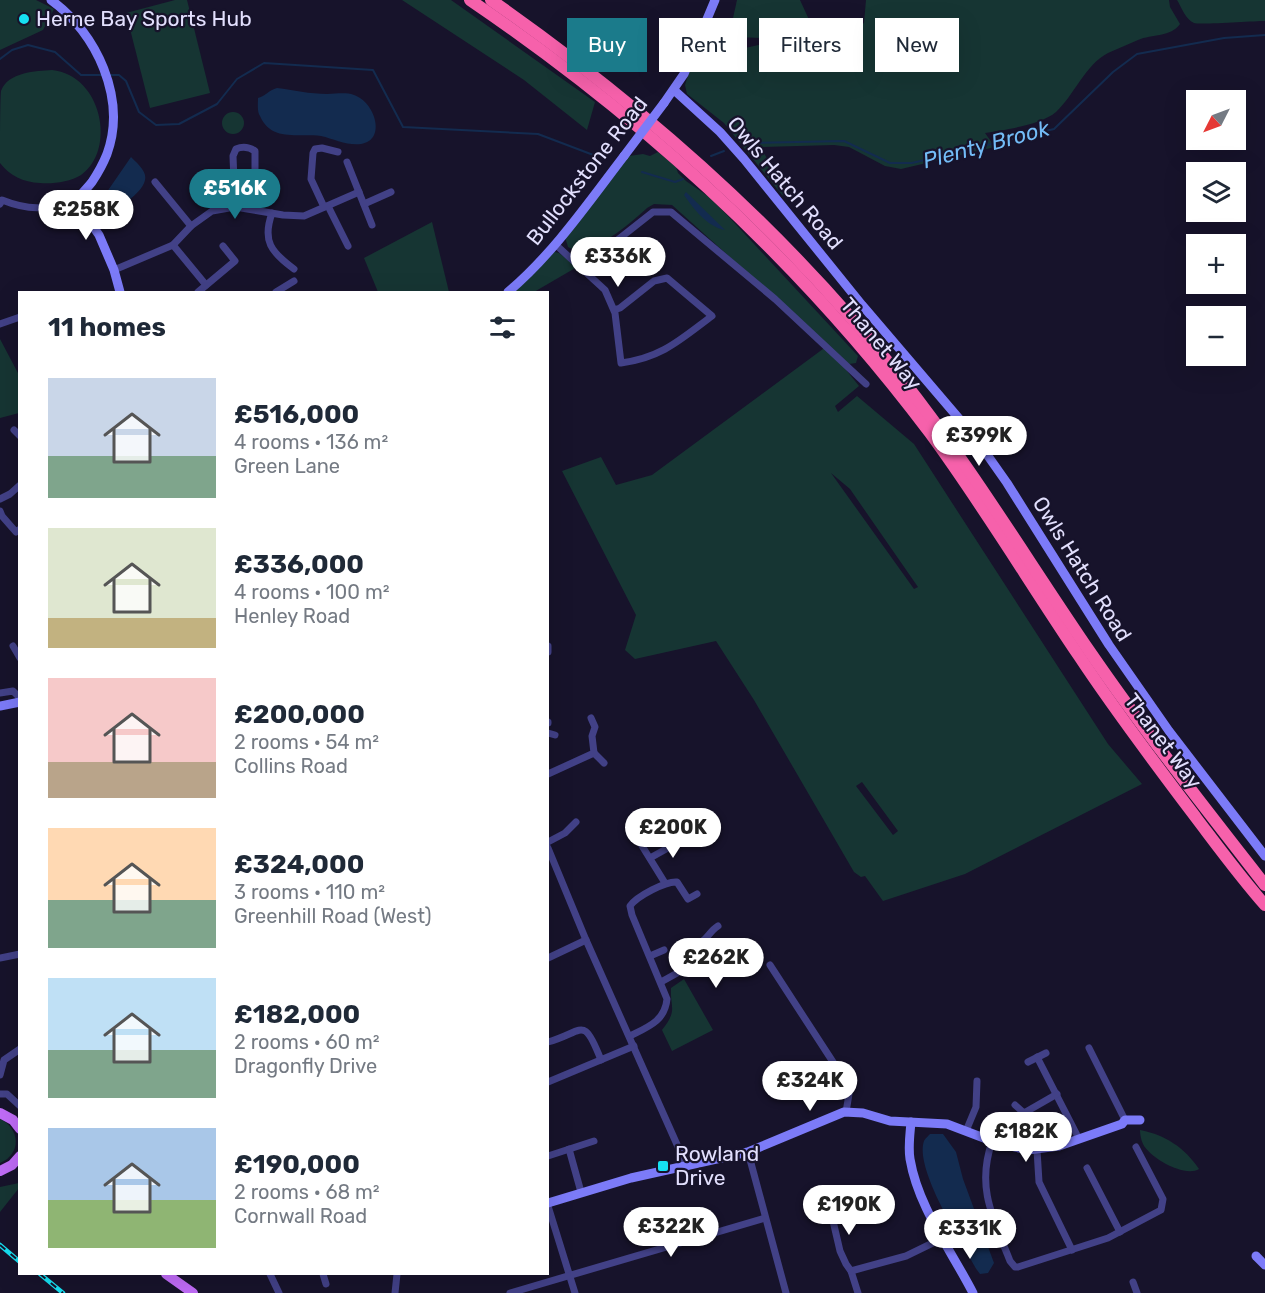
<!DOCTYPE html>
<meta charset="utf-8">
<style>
body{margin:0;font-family:Rubik,sans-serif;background:#f6f6f7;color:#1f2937;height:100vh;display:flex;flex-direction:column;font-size:22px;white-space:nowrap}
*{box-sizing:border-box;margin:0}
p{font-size:20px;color:#747a83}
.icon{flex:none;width:33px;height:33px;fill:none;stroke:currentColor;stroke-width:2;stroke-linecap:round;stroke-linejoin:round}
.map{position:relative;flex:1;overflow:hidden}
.drawer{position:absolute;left:18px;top:291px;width:531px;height:984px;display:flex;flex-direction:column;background:#fff;border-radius:0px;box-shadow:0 6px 24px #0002}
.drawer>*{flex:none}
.banner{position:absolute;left:567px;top:18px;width:570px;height:54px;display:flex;gap:12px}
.needle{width:39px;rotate:228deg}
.controls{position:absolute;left:1186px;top:90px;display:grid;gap:12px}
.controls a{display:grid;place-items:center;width:60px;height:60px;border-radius:0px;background:#fff;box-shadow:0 6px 24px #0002;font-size:30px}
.price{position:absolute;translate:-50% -51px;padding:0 14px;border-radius:21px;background:#fff;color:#222;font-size:20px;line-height:39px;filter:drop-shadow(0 2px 3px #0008)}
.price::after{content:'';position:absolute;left:50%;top:36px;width:18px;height:14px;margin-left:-9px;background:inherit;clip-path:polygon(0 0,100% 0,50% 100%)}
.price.active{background:#1b7b8b;color:#fff}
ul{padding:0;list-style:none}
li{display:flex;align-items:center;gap:18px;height:150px;padding:0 30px}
li span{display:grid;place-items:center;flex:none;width:168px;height:120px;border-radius:0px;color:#555}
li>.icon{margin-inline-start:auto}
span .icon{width:72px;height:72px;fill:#fffc;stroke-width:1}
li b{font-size:26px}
h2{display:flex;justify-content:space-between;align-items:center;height:72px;padding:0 30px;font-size:26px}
.pill{padding:0 21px;border-radius:0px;background:#fff;box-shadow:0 6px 24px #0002;font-size:21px;line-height:54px}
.pill.active{background:#1b7b8b;color:#fff}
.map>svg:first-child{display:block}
.green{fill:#163533;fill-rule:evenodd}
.water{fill:#132b4f}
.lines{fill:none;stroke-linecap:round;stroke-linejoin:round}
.stream{stroke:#132b4f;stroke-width:2}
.street{stroke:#424187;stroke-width:7}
.secondary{stroke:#7c7bf8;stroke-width:9}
.primary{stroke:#c06cf7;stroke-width:10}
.highway{stroke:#f661ab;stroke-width:12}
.rail-casing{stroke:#16e0f2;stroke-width:4.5}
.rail{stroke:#17132b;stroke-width:2;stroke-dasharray:7;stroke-linecap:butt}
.secondary-bridge{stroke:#7c7bf8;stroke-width:9}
.poi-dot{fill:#16e0f2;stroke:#17132b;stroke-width:2}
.labels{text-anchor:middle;stroke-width:4.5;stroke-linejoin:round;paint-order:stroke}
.poi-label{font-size:21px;fill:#e2dffd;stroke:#17132b;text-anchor:start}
.street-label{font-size:21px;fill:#e2dffd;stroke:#17132b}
.water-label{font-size:22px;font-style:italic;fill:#73bcf7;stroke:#17132b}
</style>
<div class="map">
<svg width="1265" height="1293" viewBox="0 0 1265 1293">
<rect width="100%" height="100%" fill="#17132b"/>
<g class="green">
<path d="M0,0H36L54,9L43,30L0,50Z"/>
<path d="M175,0H187L210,93L150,108L126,13Z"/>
<path d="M402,0H451L595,102L587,130L524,80Z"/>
<path d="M737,0H800L811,24L761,38L736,37L731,27Z"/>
<path d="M866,0H1169L1170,7L1180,24C1171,37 1152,34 1138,40C1128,44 1118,49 1108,53C1085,65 1075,94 1056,112C1041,125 1004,130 985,133L995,147L901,169L885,166L849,147L834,145L760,147L789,193L787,197L782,195L724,123L687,94L685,85L689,72L701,50L706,47H712L720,51H732L802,35L804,41L810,46L846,34L864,23Z"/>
<path d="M1177,0H1265V21C1253,21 1200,25 1194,23C1185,19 1182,8 1177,0Z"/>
<path d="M52,70C102,75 117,150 81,175C70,182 53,184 40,183C23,182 10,176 0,163C0,150 0,99 1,91C8,72 36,71 52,70Z"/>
<circle cx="233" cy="123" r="11"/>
<path d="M658,152L676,167L678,173L686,181L709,197L729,217L858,356L856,363L849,364L672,205L654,204L647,208C632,222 588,261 568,247L565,237L629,156L643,154L650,156Z"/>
<path d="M432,222L449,292H378L364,258Z"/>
<path d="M555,252L559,253L577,267L534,292H509L547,255Z"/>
<path d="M0,339L19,375V413L0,418Z"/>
<path d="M827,346L859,386L835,406L838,412L857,396L914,444L1108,744L1142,784L965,874L883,901L865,876L861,877L854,872L754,700L716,641L635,659L625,650L636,615L562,471L601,457L616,485L652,475ZM831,473L850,489L918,587L914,589ZM862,782L898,831L893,835L856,786Z"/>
<path d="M684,979L713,1030L672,1051L662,1030C678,1010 670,1008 671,988Z"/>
<path d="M0,1119C20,1128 22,1154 0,1163Z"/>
<path d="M1140,1130C1165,1135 1184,1147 1199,1169C1185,1178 1150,1158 1143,1144C1141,1140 1140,1134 1140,1130Z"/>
<path d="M19,1183V1188L0,1212V1187Z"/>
</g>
<g class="water">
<path d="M277,88C293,90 310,94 327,94C337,94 345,92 354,95C375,102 387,140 361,144C348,146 334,139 321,136C298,133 271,142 260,116C257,112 258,103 258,98C264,97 269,90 277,88Z"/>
<path d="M131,157C135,161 144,169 145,175C149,190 115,213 101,210L100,202Z"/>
<path d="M686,192L725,230C707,227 693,208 684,195Z"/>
<path d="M930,1134H943L956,1152L963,1179L994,1263L988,1273L980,1274L977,1270C963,1245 914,1169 924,1141C924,1140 930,1134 930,1134Z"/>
</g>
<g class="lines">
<g class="stream">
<path d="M0,59L12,50L28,45L55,52L81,75H103"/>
<path d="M109,75H119L126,81L139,112L156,125L179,124L217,104L237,79L264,63L373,70L403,127L538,134L596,156"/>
<path d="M755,143L844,141L890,163H912L1054,129L1113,72L1137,54L1224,38L1265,35"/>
<path d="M711,156L724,151"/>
<path d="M642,172L675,182L683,179"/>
</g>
<g class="street">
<path d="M347,162L372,225"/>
<path d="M155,182L191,226"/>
<path d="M0,204L2,200C32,212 46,208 77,201"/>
<path d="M364,204L391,192"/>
<path d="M328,206L348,246"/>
<path d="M235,207L233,156L236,149C243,146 249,147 255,151V170L248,208"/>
<path d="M324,207L311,179L313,153L315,149L322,148L338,152"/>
<path d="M272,213C262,241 271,252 294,269"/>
<path d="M555,244L605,290L615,313L621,363C661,358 680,340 712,316L667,278L654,281L620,308L614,310"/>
<path d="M173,245L206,285"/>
<path d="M582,268L653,212H671L775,299L866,384"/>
<path d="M114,270L173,245L191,226L212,211L235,207L283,215L304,216L359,192"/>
<path d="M198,292L235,261L223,246"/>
<path d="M276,292L294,281"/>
<path d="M0,324L20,317"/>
<path d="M14,430L20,436"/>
<path d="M0,499L10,494L20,485"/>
<path d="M0,511L2,516L16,532L20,529"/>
<path d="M13,646L20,658"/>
<path d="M548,646V652"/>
<path d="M0,693L13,691L20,698"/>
<path d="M548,723V722"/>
<path d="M548,733L555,735"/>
<path d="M594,753L604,763"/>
<path d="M548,774L594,753L592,736L595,727L591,718"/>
<path d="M639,841L665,883"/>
<path d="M548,842L565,833L576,822"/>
<path d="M548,848L586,940L687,1167"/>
<path d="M650,858L684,839"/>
<path d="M718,926C710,931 708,938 701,942V946L717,977L742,963"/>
<path d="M650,956L664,950"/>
<path d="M0,958L20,954"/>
<path d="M548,958L586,940"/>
<path d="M770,965L846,1082L849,1094L846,1112"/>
<path d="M661,982L706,957"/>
<path d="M630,1036C648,1027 665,1021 667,999L632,915L630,906C637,896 666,881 677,882L688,899L697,894"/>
<path d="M548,1042C584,1032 583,1014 601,1060"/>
<path d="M1089,1048L1125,1120"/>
<path d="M1037,1057L1079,1139"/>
<path d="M1028,1062L1046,1053"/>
<path d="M0,1075L4,1060L20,1049"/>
<path d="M548,1082L634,1046"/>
<path d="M0,1094H7L20,1106"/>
<path d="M1015,1105L1024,1113L1057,1094"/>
<path d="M966,1131L976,1107L977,1081"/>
<path d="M992,1142C976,1187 993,1218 1010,1261L1015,1267H1018L1108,1238L1161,1210L1163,1199L1136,1147"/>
<path d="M569,1149L581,1192"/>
<path d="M1037,1150L1039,1182L1072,1250"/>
<path d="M748,1152L786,1293"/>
<path d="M548,1156L594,1141"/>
<path d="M1087,1168L1120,1232"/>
<path d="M548,1206L575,1293"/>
<path d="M830,1208C838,1212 844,1209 852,1204C856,1187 839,1186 828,1192L827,1202L830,1208L840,1251L846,1264L851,1271L858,1293"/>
<path d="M851,1271L906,1256L943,1238"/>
<path d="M270,1274L279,1293"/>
<path d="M323,1274L326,1284"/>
<path d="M1133,1282L1137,1293"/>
<path d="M395,1293L397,1274"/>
<path d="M510,1293L765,1218"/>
</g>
<g class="secondary">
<path d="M51,0C97,33 127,99 107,154C103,164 98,173 92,182C86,190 79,194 77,204L99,235L114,270L120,292"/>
<path d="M674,90L720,132L744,159L862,305L967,428L988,456L1007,483L1109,645L1169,731L1265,856"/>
<path d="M664,103L684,74L715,0"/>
<path d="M508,292C553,254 588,203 624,156"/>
<path d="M0,706L20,702"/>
<path d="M911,1122C910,1134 908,1147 910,1159C918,1207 951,1250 973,1293"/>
<path d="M548,1203L631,1178L748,1152L844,1112L863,1113L890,1121L947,1124L997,1143L1028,1150L1059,1146L1122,1124L1125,1120H1140"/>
<path d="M1256,1256L1265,1265"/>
</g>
<g class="primary">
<path d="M0,1113L13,1120L20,1129"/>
<path d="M0,1171L12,1165L20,1156"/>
<path d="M166,1274L193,1293"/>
</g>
<g class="highway">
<path d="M470,0C645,119 803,264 930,433C983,505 1029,582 1079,656C1116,712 1157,766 1197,819C1219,848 1241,878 1265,905"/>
<path d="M491,0C644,107 785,231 901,378C970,465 1027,560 1090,652C1145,732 1205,808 1265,885"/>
</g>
<g class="rail-casing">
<g id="rail">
<path d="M0,1245L20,1262"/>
<path d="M40,1274L63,1293"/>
</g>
</g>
<use href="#rail" class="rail"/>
<path class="secondary-bridge" d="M624,156L664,103"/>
</g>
<g class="poi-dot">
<circle cx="24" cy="19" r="6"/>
<rect x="657" y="1160" width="12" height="12" rx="3"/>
</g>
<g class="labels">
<g class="poi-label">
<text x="36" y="26">Herne Bay Sports Hub</text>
<text x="675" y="1161">Rowland<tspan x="675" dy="24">Drive</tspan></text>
</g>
<g class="street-label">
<text transform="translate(587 171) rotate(-52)" y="7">Bullockstone Road</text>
<text transform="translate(785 183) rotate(50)" y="7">Owls Hatch Road</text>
<text transform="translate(881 344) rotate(50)" y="7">Thanet Way</text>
<text transform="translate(1082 569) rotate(58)" y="7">Owls Hatch Road</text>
<text transform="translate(1163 741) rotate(53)" y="7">Thanet Way</text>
</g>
<g class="water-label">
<text transform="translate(986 144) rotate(-15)" y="8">Plenty Brook</text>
</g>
</g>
</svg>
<div class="controls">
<a><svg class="needle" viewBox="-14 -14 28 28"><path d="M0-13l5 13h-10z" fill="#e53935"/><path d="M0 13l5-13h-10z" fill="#747a83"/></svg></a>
<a><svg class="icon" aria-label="layers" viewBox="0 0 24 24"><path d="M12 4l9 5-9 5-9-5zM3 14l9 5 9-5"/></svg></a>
<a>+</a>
<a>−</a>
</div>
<b class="price active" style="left:235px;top:220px">£516K</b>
<b class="price" style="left:86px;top:241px">£258K</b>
<b class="price" style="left:618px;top:288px">£336K</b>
<b class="price" style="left:979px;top:467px">£399K</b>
<b class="price" style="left:673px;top:859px">£200K</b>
<b class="price" style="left:716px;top:989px">£262K</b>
<b class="price" style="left:810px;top:1112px">£324K</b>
<b class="price" style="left:1026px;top:1163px">£182K</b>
<b class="price" style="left:849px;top:1236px">£190K</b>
<b class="price" style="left:671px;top:1258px">£322K</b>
<b class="price" style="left:970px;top:1260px">£331K</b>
<div class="banner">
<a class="pill active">Buy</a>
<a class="pill">Rent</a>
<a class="pill">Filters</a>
<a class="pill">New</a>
</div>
<section class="drawer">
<h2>11 homes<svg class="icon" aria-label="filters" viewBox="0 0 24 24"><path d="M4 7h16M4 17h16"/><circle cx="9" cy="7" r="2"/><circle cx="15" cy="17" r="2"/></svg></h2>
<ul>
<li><span style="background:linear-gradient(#c9d6e8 65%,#7fa58c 0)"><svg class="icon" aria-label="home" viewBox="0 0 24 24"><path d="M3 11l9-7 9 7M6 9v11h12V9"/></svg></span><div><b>£516,000</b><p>4 rooms · 136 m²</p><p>Green Lane</p></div></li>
<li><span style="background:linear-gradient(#dfe7d0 75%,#c2b280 0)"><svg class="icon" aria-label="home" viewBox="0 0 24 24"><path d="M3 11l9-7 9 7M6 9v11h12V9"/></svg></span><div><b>£336,000</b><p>4 rooms · 100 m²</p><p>Henley Road</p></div></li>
<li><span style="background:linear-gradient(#f6c9c9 70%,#b9a48a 0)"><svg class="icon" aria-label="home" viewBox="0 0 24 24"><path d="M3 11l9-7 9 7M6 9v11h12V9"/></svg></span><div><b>£200,000</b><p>2 rooms · 54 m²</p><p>Collins Road</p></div></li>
<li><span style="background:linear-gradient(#ffd9b3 60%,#7fa58c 0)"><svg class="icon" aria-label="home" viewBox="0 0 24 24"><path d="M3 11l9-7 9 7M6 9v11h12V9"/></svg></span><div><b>£324,000</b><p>3 rooms · 110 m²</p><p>Greenhill Road (West)</p></div></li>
<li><span style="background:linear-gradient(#bfe0f5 60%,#7fa58c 0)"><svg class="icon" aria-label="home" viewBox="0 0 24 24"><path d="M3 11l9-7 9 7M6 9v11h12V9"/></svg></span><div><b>£182,000</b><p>2 rooms · 60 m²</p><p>Dragonfly Drive</p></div></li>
<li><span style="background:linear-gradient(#a9c7e8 60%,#8fb573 0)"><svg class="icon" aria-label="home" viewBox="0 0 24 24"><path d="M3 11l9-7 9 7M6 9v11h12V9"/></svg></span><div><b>£190,000</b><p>2 rooms · 68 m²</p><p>Cornwall Road</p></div></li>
</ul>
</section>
</div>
